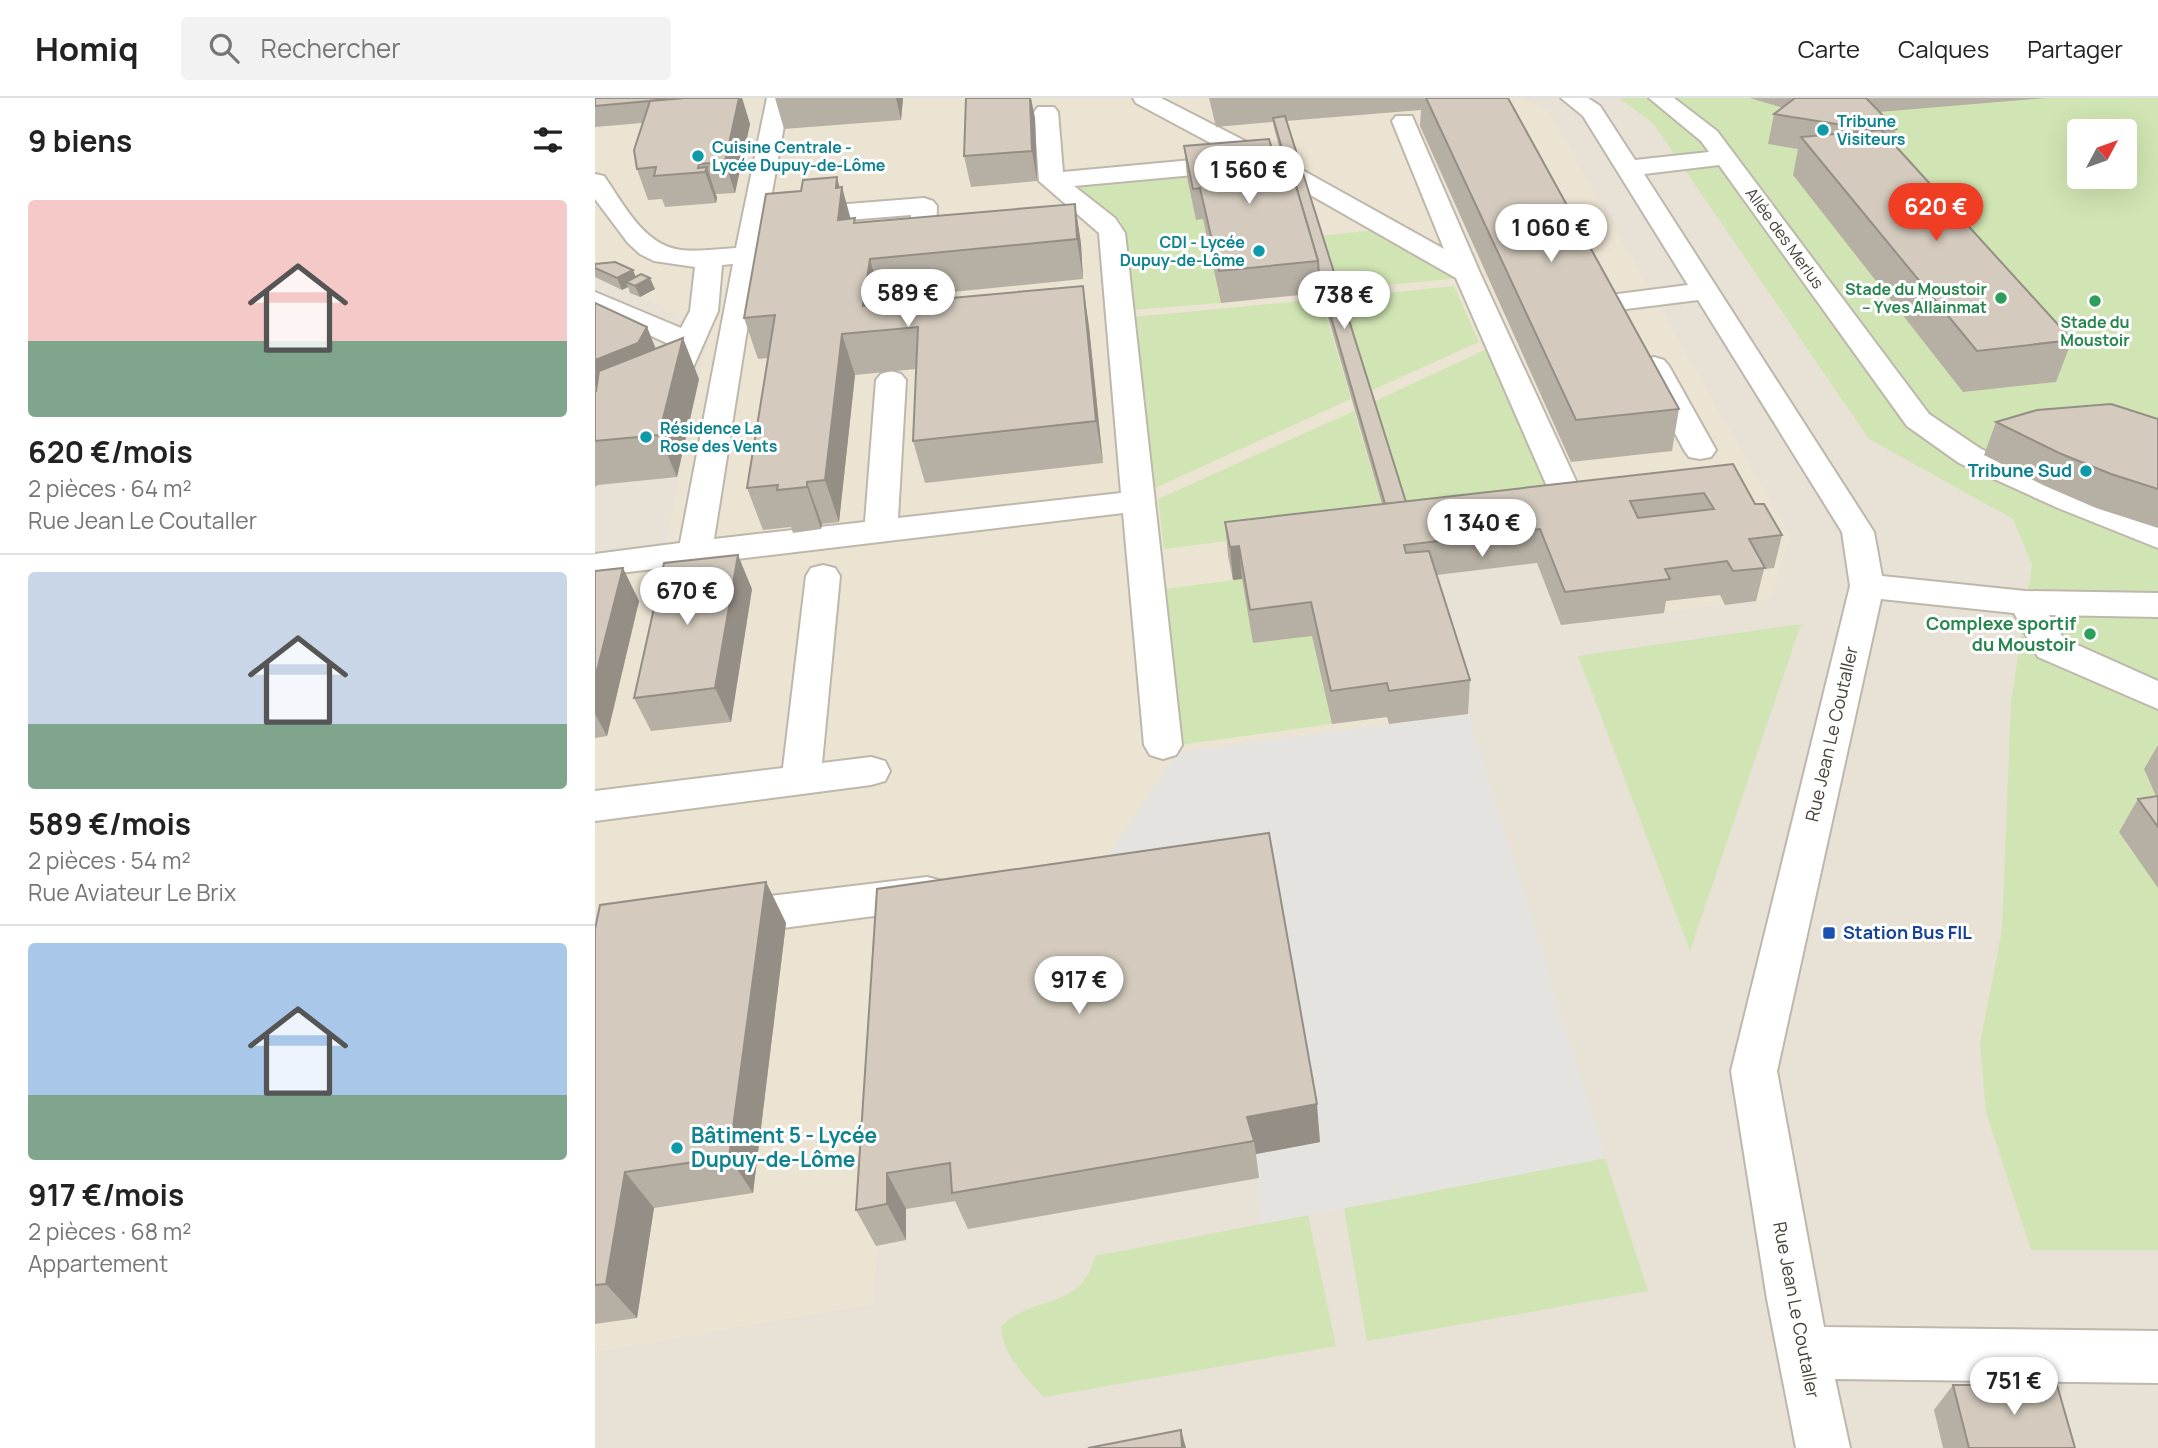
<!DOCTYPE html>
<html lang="fr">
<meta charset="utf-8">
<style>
body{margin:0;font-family:Manrope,sans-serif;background:#f2f2f2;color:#222;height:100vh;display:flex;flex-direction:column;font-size:26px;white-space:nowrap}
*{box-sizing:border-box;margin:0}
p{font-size:23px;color:#767676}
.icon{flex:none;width:38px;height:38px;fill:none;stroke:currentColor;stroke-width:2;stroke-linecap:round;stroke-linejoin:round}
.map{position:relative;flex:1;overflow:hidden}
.side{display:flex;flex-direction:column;background:#fff;width:595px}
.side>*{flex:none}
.needle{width:46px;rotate:49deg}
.tools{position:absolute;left:1472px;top:21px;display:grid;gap:14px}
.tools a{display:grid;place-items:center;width:70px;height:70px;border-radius:7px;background:#fff;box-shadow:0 7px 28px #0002;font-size:35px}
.price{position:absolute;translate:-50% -60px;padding:0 16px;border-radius:24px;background:#fff;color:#222;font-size:23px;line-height:46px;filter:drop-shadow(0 2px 4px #0008)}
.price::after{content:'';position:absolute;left:50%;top:42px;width:21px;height:16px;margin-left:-10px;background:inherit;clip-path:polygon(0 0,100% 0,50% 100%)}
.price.active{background:#ef3e23;color:#fff}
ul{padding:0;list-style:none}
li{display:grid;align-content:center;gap:14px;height:371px;padding:0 28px}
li+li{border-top:2px solid #e0e0e0}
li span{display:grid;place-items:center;height:217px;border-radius:7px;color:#555}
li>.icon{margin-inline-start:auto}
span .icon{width:126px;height:126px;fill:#fffc;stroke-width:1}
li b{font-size:30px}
h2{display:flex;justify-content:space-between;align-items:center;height:84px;padding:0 28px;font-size:30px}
header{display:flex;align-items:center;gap:42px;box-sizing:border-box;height:98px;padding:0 35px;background:#fff;border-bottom:2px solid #e0e0e0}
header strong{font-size:33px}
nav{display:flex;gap:38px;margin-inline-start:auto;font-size:24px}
.search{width:490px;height:63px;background:#f2f2f2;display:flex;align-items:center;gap:18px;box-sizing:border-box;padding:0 24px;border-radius:7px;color:#767676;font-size:26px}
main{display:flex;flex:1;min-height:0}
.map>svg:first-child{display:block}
.residential{fill:#e7e1d6;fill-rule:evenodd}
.education{fill:#ece4d3}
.green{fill:#d0e5b3;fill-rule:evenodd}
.parking{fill:#e5e3e0}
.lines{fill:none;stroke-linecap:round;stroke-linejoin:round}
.minor-casing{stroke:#beb7ab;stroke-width:4}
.minor{fill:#fff;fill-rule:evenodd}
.wall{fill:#b6afa3}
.shaded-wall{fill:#948e85}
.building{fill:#d4cbbe;stroke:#948e85;stroke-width:2;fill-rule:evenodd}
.culture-dot{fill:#0f9aa8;stroke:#fff;stroke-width:2.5}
.leisure-dot{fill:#2e9e5b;stroke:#fff;stroke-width:2.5}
.transit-dot{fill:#1a4fb4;stroke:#fff;stroke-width:2.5}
.labels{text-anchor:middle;stroke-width:6;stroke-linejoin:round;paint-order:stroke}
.far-culture-label{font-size:16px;font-weight:bold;fill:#0d838f;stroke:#fff;text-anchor:start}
.far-street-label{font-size:16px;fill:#464037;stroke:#fff}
.far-leisure-label{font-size:16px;font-weight:bold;fill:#27864d;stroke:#fff;text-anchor:end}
.culture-label{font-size:18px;font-weight:bold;fill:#0d838f;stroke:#fff;text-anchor:end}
.leisure-label{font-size:18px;font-weight:bold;fill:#27864d;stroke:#fff;text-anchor:end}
.street-label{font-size:18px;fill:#464037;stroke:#fff}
.transit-label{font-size:18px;font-weight:bold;fill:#164399;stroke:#fff;text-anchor:start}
.near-culture-label{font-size:21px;font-weight:bold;fill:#0d838f;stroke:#fff;text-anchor:start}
</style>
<header>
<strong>Homiq</strong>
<div class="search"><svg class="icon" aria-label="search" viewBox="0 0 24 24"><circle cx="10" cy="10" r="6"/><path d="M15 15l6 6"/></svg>Rechercher</div>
<nav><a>Carte</a><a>Calques</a><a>Partager</a></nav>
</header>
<main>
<section class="side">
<h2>9 biens<svg class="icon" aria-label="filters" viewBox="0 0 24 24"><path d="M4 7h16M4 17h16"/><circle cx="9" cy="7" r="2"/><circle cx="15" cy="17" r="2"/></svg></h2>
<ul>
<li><span style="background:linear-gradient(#f6c9c9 65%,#7fa58c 0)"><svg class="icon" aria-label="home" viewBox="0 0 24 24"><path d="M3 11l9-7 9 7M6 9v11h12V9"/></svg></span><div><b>620 €/mois</b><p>2 pièces · 64 m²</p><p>Rue Jean Le Coutaller</p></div></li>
<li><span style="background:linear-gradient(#c9d6e8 70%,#7fa58c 0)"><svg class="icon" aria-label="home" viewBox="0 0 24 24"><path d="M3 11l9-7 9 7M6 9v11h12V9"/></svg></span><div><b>589 €/mois</b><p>2 pièces · 54 m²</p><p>Rue Aviateur Le Brix</p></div></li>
<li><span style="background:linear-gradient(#a9c7e8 70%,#7fa58c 0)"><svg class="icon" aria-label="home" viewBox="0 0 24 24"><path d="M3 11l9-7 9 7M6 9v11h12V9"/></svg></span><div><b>917 €/mois</b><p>2 pièces · 68 m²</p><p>Appartement</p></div></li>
</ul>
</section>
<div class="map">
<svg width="1563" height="1350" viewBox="0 0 1563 1350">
<rect width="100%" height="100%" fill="#f3f0e8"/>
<path class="residential" d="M0,0H1563V1350H0ZM1484,33H1530V79H1484Z"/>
<path class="education" d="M0,0H926L953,13L1195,438L1176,501L966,527L941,465L809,481L873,616L583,654L494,785L299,832L279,1206L0,1254V455L70,448L118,217L89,219L0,179Z"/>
<g class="green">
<path d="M1024,0H1563V1152H1436L1391,1014L1385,946L1407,832L1416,604L1437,467L1418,421L1274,341L1058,25ZM1484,33H1530V79H1484Z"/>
<path d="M592,79L601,121H608L626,205L538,212L526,123L475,92L477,89Z"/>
<path d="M789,131L851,167L856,181L741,192L725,138Z"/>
<path d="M859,188L884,244L773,294L744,200Z"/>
<path d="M726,201L756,301L560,390L538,219Z"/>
<path d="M898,248L968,404L813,420L776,305Z"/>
<path d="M759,313L792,423L569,451L563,401Z"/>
<path d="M647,481L658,545L717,538L737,626L584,647L561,492Z"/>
<path d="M1206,526L1095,853L983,558Z"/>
<path d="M1010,1060L1053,1193L772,1243L749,1110Z"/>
<path d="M713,1117L741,1248L449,1299C432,1281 404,1253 407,1227C440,1197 487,1212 500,1158Z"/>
</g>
<path class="parking" d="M873,616L1010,1060L667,1126L657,1057L724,1044L494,786L583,654Z"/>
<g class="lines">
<g class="minor-casing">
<g id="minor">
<path d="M172,0H194L151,238L119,441L270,424L281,282L286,276L296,273L306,276L311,282L303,420L526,395L504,135L444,83L439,14L443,9H459L463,14L468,74L640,58L541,5L538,0H566L709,73L849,151L797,23L801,18H817L885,175L993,409L988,416L977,419L966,416L961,409L861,180L691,83L664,71L479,88L520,120L530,135L587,647L581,657L568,661L555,657L549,647L528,415L0,478V456L85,445L138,166L127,167L123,213L93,281L0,317V297L70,270L78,248L0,212V194L86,230L95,213L100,169L59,163L45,156L33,145L0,101V76L9,78C28,105 49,148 86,152C104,154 123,151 141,150Z"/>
<path d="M966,0H993L1005,8L1040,62L1114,54L1106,43L1054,0H1079L1122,33L1334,316L1386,351L1563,427V450L1463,410L1364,365L1312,328L1124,67L1049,76L1279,434L1287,478L1430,493L1563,495V519L1454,517L1469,541L1563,583V611L1443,559L1419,515L1286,501L1182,973L1229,1229L1563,1233V1285L1240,1281L1255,1350H1201L1172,1201L1136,973L1255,488L1247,434L1103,202L1023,212L1013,210L1009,204L1013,198L1023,196L1093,187L988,18Z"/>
<path d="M329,100L338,103L342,108L341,144L356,145L360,151L356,157L328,161L319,159L315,153L316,117L202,126L193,123L189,118L193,113L202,110Z"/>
<path d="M1059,259L1069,262L1074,268L1121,352L1116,359L1105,361L1094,359L1089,352L1044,268L1049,262Z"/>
<path d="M228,467L240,470L245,478L227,665L276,659L290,663L295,673L290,683L276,687L0,723V693L188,670L211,478L216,470Z"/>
<path d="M332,779L347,783L353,795L347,807L332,811L135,837L120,832L114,820L120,808L135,803Z"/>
</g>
</g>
<use href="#minor" class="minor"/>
</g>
<g class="wall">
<path d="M0,0H147L155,26L140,95L121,96L122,100L121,105L70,109L67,101L53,102L42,71L47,25L0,29Z"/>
<path d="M180,0H308L306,22L189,31Z"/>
<path d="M614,0H913L1084,311L1077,353L976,364L825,28L826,12L691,23L811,403L1138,366L1160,406L1187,437L1179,470L1169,471L1161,503L1130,507L1125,497L1071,503L1069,515L966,527L942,465L842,477L875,582L873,616L794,626L792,619L737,626L717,538L658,545L647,481L638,482L633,458L630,424L787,406L724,188V195L626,205L608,121L601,122L592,79L589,48L688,89H695L679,30L678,24L621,29Z"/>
<path d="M1155,0H1451L1284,14L1301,31L1297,44L1477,242L1461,284L1368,294L1198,77L1203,51L1173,46L1179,16L1188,10Z"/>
<path d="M440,20L442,83L376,89L369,58Z"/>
<path d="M244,89L255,121L261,125L480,106L486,146L488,181L286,201L285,206L488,188L494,229L508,365L330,385L318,343L321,271L260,277L244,424L227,426L226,431L198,435L196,429L168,432L152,390L173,260L163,261L149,220L206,93Z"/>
<path d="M0,166L41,179L60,191L45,199L35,195L33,189L27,192L0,179Z"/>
<path d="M52,229L61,251L104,281L82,379L3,387L0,389V293Z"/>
<path d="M1563,321V430L1501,410L1450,388L1389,357L1401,324Z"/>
<path d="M0,473L44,503L12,638L0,640Z"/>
<path d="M157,491L136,624L56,633L39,600Z"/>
<path d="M1563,647V790L1524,734L1543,701L1561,698L1549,671Z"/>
<path d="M171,784L191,825L158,1095L59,1110L42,1220L0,1226V831Z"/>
<path d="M282,791L725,1044L661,1056L664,1080L373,1131L360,1103L311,1111V1142L281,1148L261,1112Z"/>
<path d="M1358,1287L1480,1350H1348L1339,1312Z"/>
</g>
<g class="shaded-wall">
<path d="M144,0H147L155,26L140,95L130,64Z"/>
<path d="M301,0H308L306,22Z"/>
<path d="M435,0H436L440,20L442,83L437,53Z"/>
<path d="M112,69L122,100L121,105L110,74Z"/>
<path d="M242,79L246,95L247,89L258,129L243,122L241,90Z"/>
<path d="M480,106L486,146L488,181L482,141Z"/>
<path d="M275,161L286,201L282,233L268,208Z"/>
<path d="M38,172L43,184H31L33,189L27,192L22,180Z"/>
<path d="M55,180L60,191L45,199L40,188Z"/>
<path d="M488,188L494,229L508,365L501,323Z"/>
<path d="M52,229L61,252L53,267L0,289V262Z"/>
<path d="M247,236L260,277L244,424L230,382Z"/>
<path d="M88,240L104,281L82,379L64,337Z"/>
<path d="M212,384L227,426L226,431L212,389Z"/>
<path d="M644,448L647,481L638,482L635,449Z"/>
<path d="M143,457L157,491L136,624L120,590Z"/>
<path d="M28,470L44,503L12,638L0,616V580Z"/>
<path d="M171,784L191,825L158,1095L134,1059Z"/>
<path d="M722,1006L725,1044L661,1056L659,1043L652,1019Z"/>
<path d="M30,1074L59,1110L42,1220L11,1186Z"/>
<path d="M292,1075L311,1111V1142L292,1106Z"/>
<path d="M586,1332L591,1350H587Z"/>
</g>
<g class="building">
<path d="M0,0H72L71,1L54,3L0,8Z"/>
<path d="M90,0H144L130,64L104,66L103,70L112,69L110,74L59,78L61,69L42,71L39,52L55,3Z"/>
<path d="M371,0H435L437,53L369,58Z"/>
<path d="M831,0H913L1084,311L981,322Z"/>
<path d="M1200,0H1271L1301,31L1279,32L1179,16Z"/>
<path d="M690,18L811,404L790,406L724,177L723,163L701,88H698L678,20Z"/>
<path d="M1286,32L1477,242L1382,253L1206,39Z"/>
<path d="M674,41L688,89L701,88L723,163L624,173L605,90L598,91L589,48Z"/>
<path d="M242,79L241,90L247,89L243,122L260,120L259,125L480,106L482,141L275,161L268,208L488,188L501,323L318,343L323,229L247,236L230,382L212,384V389L182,392L183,387L152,390L180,217L149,220L171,96L206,93L208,82Z"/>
<path d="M20,164L38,172L22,180L0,170V166Z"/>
<path d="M46,176L55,180L40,188L31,184Z"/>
<path d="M0,205L52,229L43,245L0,262Z"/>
<path d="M88,240L64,337L0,343V293H1L4,273Z"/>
<path d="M1516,306L1563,321V391L1516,376L1464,355L1401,324L1442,312Z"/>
<path d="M1138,366L1160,406H1169L1187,437L1154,441L1170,470L1138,473L1132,463L1070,471L1075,481L970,494L945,431L809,447L811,455L834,453L875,582L794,593L792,585L736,593L716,504L655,512L644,448L635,449L630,424ZM1109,395L1119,411L1043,420L1035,403Z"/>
<path d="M143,457L120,590L39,600L69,465Z"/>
<path d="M28,470L0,580V473Z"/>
<path d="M1563,698V729L1543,701Z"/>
<path d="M674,735L722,1006L652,1019L659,1043L357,1095L355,1065L292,1075V1106L261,1112L282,791Z"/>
<path d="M171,784L134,1059L30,1074L11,1186L0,1187V831L5,807Z"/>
<path d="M1358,1287H1462L1480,1350H1374Z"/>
<path d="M586,1332L587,1350H493Z"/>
</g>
<g class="culture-dot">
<circle cx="1228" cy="32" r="7"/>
<circle cx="103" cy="58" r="7"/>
<circle cx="664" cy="153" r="7"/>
<circle cx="51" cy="339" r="7"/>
<circle cx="1491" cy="373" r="7"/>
<circle cx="82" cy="1050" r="7"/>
</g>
<g class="leisure-dot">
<circle cx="1406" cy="200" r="7"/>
<circle cx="1500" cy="203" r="7"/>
<circle cx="1495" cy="536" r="7"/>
</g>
<rect class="transit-dot" x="1227" y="828" width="14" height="14" rx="3.5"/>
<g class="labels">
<g class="far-culture-label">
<text x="1242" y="29">Tribune<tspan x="1242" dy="18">Visiteurs</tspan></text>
<text x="117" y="55">Cuisine Centrale -<tspan x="117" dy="18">Lycée Dupuy-de-Lôme</tspan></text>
<text x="650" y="150" text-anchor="end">CDI - Lycée<tspan x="650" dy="18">Dupuy-de-Lôme</tspan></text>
<text x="65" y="336">Résidence La<tspan x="65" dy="18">Rose des Vents</tspan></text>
</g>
<g class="far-street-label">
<text transform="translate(1190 140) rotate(54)" y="6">Allée des Merlus</text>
</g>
<g class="far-leisure-label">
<text x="1392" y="197">Stade du Moustoir<tspan x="1392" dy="18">– Yves Allainmat</tspan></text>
<text x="1500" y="230" text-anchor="middle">Stade du<tspan x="1500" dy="18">Moustoir</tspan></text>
</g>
<g class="culture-label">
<text x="1477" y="379">Tribune Sud</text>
</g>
<g class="leisure-label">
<text x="1481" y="532">Complexe sportif<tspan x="1481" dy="21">du Moustoir</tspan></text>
</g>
<g class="street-label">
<text transform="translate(1237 636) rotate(-77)" y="6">Rue Jean Le Coutaller</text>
<text transform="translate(1201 1212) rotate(79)" y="6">Rue Jean Le Coutaller</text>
</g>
<g class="transit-label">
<text x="1248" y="841">Station Bus FIL</text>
</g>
<g class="near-culture-label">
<text x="96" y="1045">Bâtiment 5 - Lycée<tspan x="96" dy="24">Dupuy-de-Lôme</tspan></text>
</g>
</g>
</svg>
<div class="tools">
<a><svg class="needle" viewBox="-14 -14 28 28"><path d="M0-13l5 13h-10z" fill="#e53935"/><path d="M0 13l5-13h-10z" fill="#767676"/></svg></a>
</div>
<b class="price" style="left:654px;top:108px">1 560 €</b>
<b class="price active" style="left:1341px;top:145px">620 €</b>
<b class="price" style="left:956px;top:166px">1 060 €</b>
<b class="price" style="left:313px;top:231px">589 €</b>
<b class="price" style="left:749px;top:233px">738 €</b>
<b class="price" style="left:887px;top:461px">1 340 €</b>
<b class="price" style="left:92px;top:529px">670 €</b>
<b class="price" style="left:484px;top:918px">917 €</b>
<b class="price" style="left:1419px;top:1319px">751 €</b>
</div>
</main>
